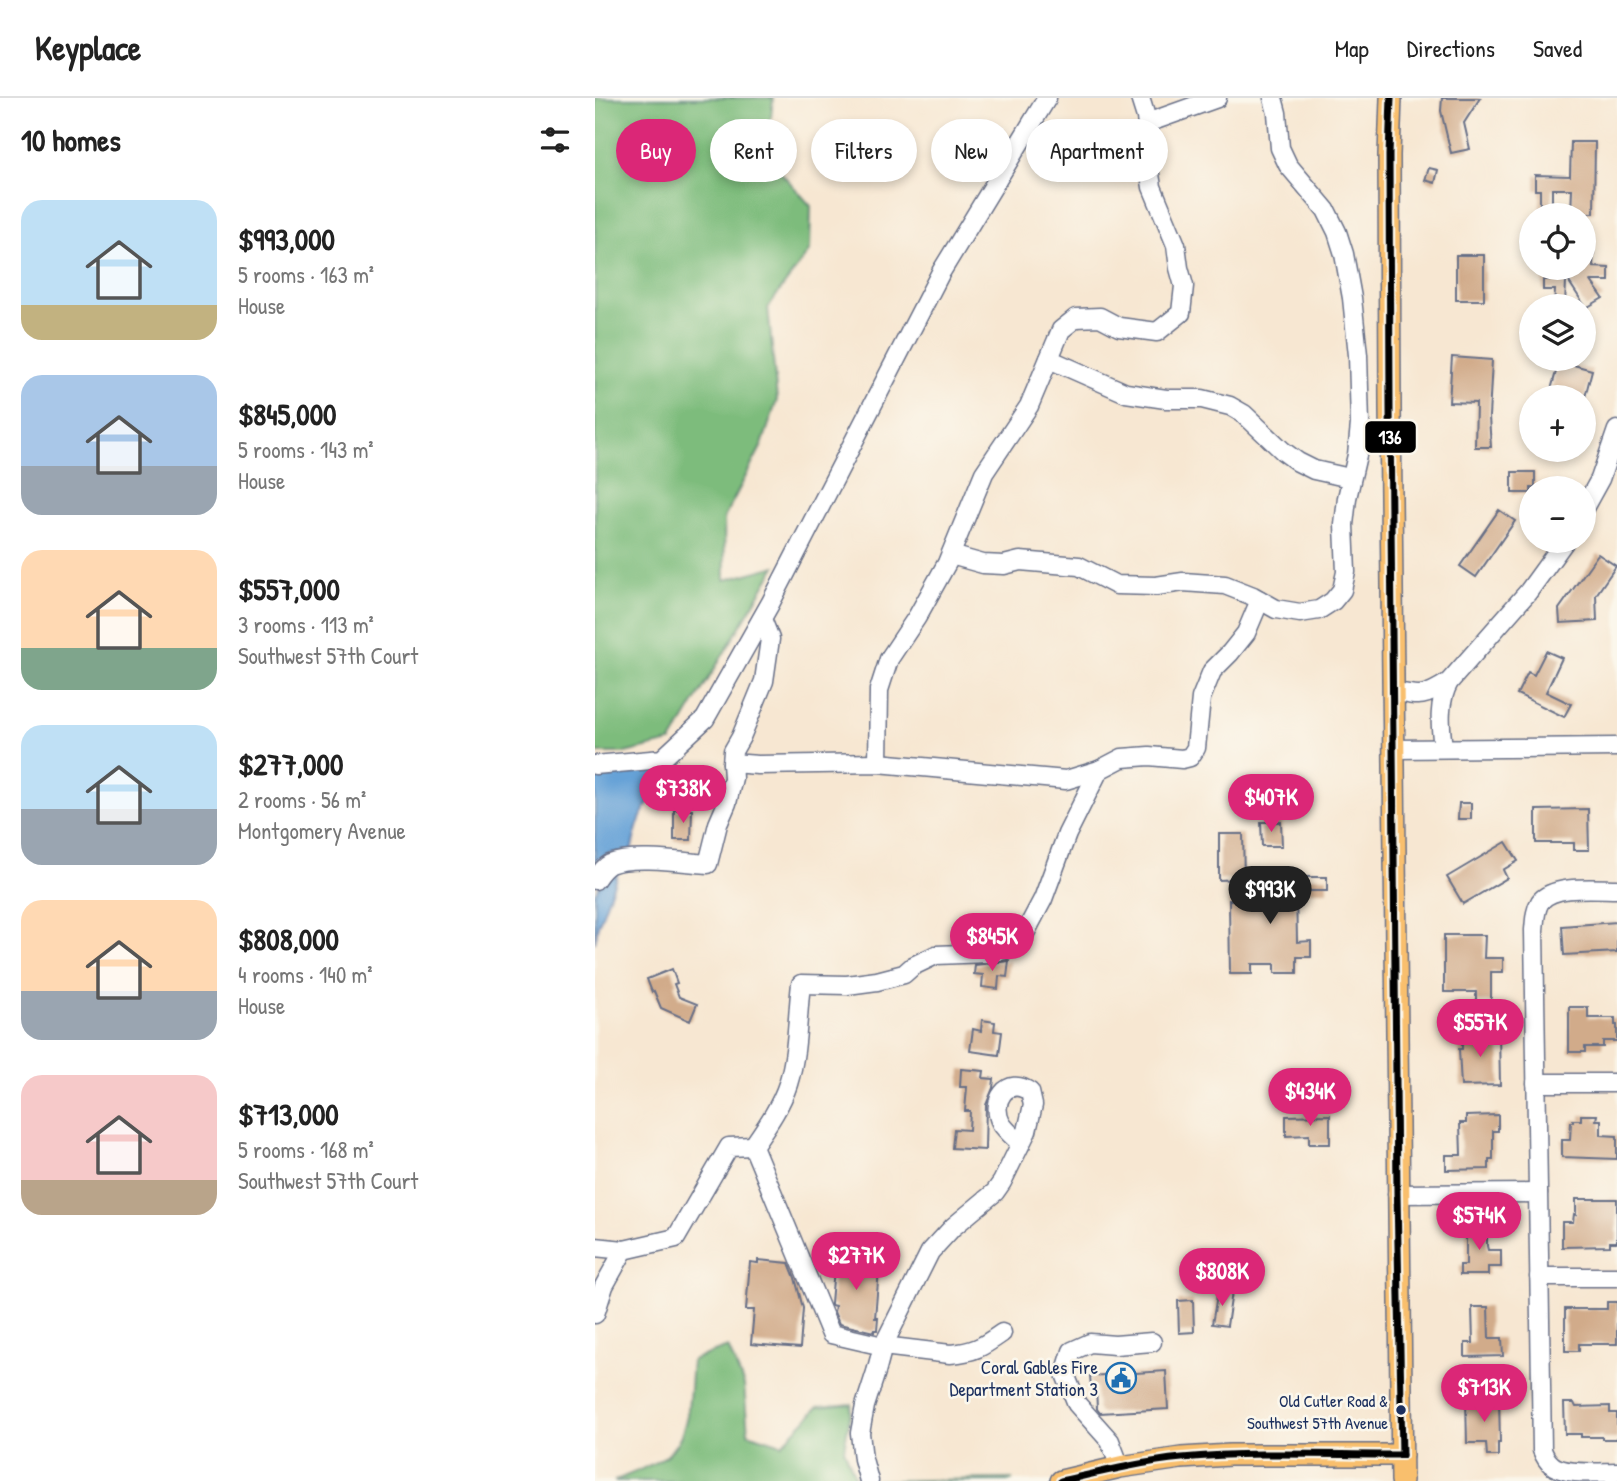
<!DOCTYPE html>
<meta charset="utf-8">
<style>
body{margin:0;font-family:"Patrick Hand",sans-serif;background:#f2f2f2;color:#222;height:100vh;display:flex;flex-direction:column;font-size:26px;white-space:nowrap}
*{box-sizing:border-box;margin:0}
p{font-size:23px;color:#767676}
.icon{flex:none;width:38px;height:38px;fill:none;stroke:currentColor;stroke-width:2;stroke-linecap:round;stroke-linejoin:round}
.map{position:relative;flex:1;overflow:hidden}
.details{display:flex;flex-direction:column;background:#fff;width:595px}
.details>*{flex:none}
.top-card{position:absolute;left:21px;top:21px;width:665px;height:63px;display:flex;gap:14px}
.controls{position:absolute;left:924px;top:105px;display:grid;gap:14px}
.controls a{display:grid;place-items:center;width:77px;height:77px;border-radius:50%;background:#fff;box-shadow:0 4px 10px #0003;font-size:35px}
.price{position:absolute;translate:-50% -60px;padding:0 16px;border-radius:24px;background:#db2777;color:#fff;font-size:23px;line-height:46px;filter:drop-shadow(0 2px 4px #0008)}
.price::after{content:'';position:absolute;left:50%;top:42px;width:21px;height:16px;margin-left:-10px;background:inherit;clip-path:polygon(0 0,100% 0,50% 100%)}
.price.current{background:#222;color:#fff}
ul{padding:0;list-style:none}
li{display:flex;align-items:center;gap:21px;height:175px;padding:0 21px}
li span{display:grid;place-items:center;flex:none;width:196px;height:140px;border-radius:21px;color:#555}
li>.icon{margin-inline-start:auto}
span .icon{width:84px;height:84px;fill:#fffc;stroke-width:1}
li b{font-size:30px}
h2{display:flex;justify-content:space-between;align-items:center;height:84px;padding:0 21px;font-size:30px}
.chip{padding:0 24px;border-radius:32px;background:#fff;box-shadow:0 4px 10px #0003;font-size:24px;line-height:63px}
.chip.current{background:#db2777;color:#fff}
header{display:flex;align-items:center;gap:42px;box-sizing:border-box;height:98px;padding:0 35px;background:#fff;border-bottom:2px solid #e0e0e0}
header strong{font-size:33px}
nav{display:flex;gap:38px;margin-inline-start:auto;font-size:24px}
main{display:flex;flex:1;min-height:0}
.map>svg:first-child{display:block}
.green{fill:#9cdc91;stroke:#5c8678;stroke-width:2}
.forest{fill:#7dbc7b;stroke:#4c766c;stroke-width:2}
.water{fill:#66a2d7;stroke:#40689a;stroke-width:2}
.building{fill:#d1ab8a}
.lines{fill:none;stroke-linecap:round;stroke-linejoin:round}
.minor-casing{stroke:#686f87;stroke-width:21}
.major-casing{stroke:#686f87;stroke-width:24}
.minor{stroke:#fff;stroke-width:18}
.major{stroke:#f9bf6d;stroke-width:21}
.bus-1-casing{stroke:#fbf7ec;stroke-width:12}
.bus-1{stroke:#000;stroke-width:7}
.bus-dot{fill:#1b2f5e;stroke:#fbf7ec;stroke-width:2.5}
.labels{text-anchor:middle;stroke-width:5;stroke-linejoin:round;paint-order:stroke}
.bus-label{font-size:17px;fill:#1b2f5e;stroke:#fbf7ec;text-anchor:end}
.poi-label{font-size:19px;fill:#1b2f5e;stroke:#fbf7ec;text-anchor:end}
.line-badge{stroke:#fbf7ec;stroke-width:2.5}
.badge-label{font-size:19px;text-anchor:middle;font-weight:bold;fill:#fff}
</style>
<header>
<strong>Keyplace</strong>
<nav><a>Map</a><a>Directions</a><a>Saved</a></nav>
</header>
<main>
<section class="details">
<h2>10 homes<svg class="icon" aria-label="filters" viewBox="0 0 24 24"><path d="M4 7h16M4 17h16"/><circle cx="9" cy="7" r="2"/><circle cx="15" cy="17" r="2"/></svg></h2>
<ul>
<li><span style="background:linear-gradient(#bfe0f5 75%,#c2b280 0)"><svg class="icon" aria-label="home" viewBox="0 0 24 24"><path d="M3 11l9-7 9 7M6 9v11h12V9"/></svg></span><div><b>$993,000</b><p>5 rooms · 163 m²</p><p>House</p></div></li>
<li><span style="background:linear-gradient(#a9c7e8 65%,#9aa5b1 0)"><svg class="icon" aria-label="home" viewBox="0 0 24 24"><path d="M3 11l9-7 9 7M6 9v11h12V9"/></svg></span><div><b>$845,000</b><p>5 rooms · 143 m²</p><p>House</p></div></li>
<li><span style="background:linear-gradient(#ffd9b3 70%,#7fa58c 0)"><svg class="icon" aria-label="home" viewBox="0 0 24 24"><path d="M3 11l9-7 9 7M6 9v11h12V9"/></svg></span><div><b>$557,000</b><p>3 rooms · 113 m²</p><p>Southwest 57th Court</p></div></li>
<li><span style="background:linear-gradient(#bfe0f5 60%,#9aa5b1 0)"><svg class="icon" aria-label="home" viewBox="0 0 24 24"><path d="M3 11l9-7 9 7M6 9v11h12V9"/></svg></span><div><b>$277,000</b><p>2 rooms · 56 m²</p><p>Montgomery Avenue</p></div></li>
<li><span style="background:linear-gradient(#ffd9b3 65%,#9aa5b1 0)"><svg class="icon" aria-label="home" viewBox="0 0 24 24"><path d="M3 11l9-7 9 7M6 9v11h12V9"/></svg></span><div><b>$808,000</b><p>4 rooms · 140 m²</p><p>House</p></div></li>
<li><span style="background:linear-gradient(#f6c9c9 75%,#b9a48a 0)"><svg class="icon" aria-label="home" viewBox="0 0 24 24"><path d="M3 11l9-7 9 7M6 9v11h12V9"/></svg></span><div><b>$713,000</b><p>5 rooms · 168 m²</p><p>Southwest 57th Court</p></div></li>
</ul>
</section>
<div class="map">
<svg width="1022" height="1383" viewBox="0 0 1022 1383">
<rect width="100%" height="100%" fill="#fbf7ec"/>
<filter id="ink" filterUnits="userSpaceOnUse"><feTurbulence type="fractalNoise" baseFrequency=".0143" numOctaves="2"/><feDisplacementMap in="SourceGraphic" scale="14" xChannelSelector="R" yChannelSelector="G"/><feConvolveMatrix kernelMatrix="1 2 1 2 8 2 1 2 1" color-interpolation-filters="sRGB"/></filter>
<filter id="wash" filterUnits="userSpaceOnUse"><feTurbulence type="fractalNoise" baseFrequency=".00686" numOctaves="4" result="noise"/><feDisplacementMap in="SourceGraphic" scale="28" xChannelSelector="R" yChannelSelector="G"/><feGaussianBlur stdDeviation="1.57" result="paint"/><feColorMatrix in="noise" values="0 0 0 0 0 0 0 0 0 0 0 0 0 0 0 0 0 1.4 0 .05"/><feComposite in="paint" operator="in"/></filter>
<g filter="url(#wash)">
<rect width="100%" height="100%" fill="#f7e7d2"/>
<path class="green" d="M418,1381L412,1383H239Z"/>
<g class="forest">
<path d="M0,0H178L172,59L216,108L215,152L173,209L182,302L167,347L129,420L130,482L181,468L76,644L30,655H0Z"/>
<path d="M133,1249L149,1287L153,1335L187,1346L223,1309L257,1306L249,1351L262,1383H19C35,1376 54,1369 69,1359C97,1339 94,1293 97,1262Z"/>
</g>
<g class="water">
<path d="M64,667L68,671C68,688 52,702 46,719C41,730 39,742 36,753L13,756L0,763V681Z"/>
<path d="M21,774L22,777L3,828L0,845V795L12,776Z"/>
</g>
<g id="blocks">
<g class="building">
<path d="M847,0H885L869,25L875,51L856,55L846,13Z"/>
<path d="M976,44H1000L999,115H976L977,91H957V111H945V92H940V77L975,78Z"/>
<path d="M834,70L843,72L840,85L830,82Z"/>
<path d="M989,150H999L998,169L1014,170V183H996L1008,200L991,210L965,170H989Z"/>
<rect x="861" y="157" width="28" height="45"/>
<path d="M971,181L970,208H959L960,192H948V182Z"/>
<path d="M857,259L897,262L894,319L896,349H880L881,305L854,304Z"/>
<path d="M964,263L997,272L990,299H954Z"/>
<path d="M917,374H940V390H936V395H917Z"/>
<path d="M904,412L920,423L881,479L865,468Z"/>
<path d="M1003,456L1021,468L1001,497L1002,523L965,525L964,511Z"/>
<path d="M951,553L967,560L951,594L976,606L969,619L922,596L933,574L939,577Z"/>
<path d="M864,705H876V721H863Z"/>
<path d="M993,711L994,752H979V745H941V712Z"/>
<path d="M79,712H97L96,742H79Z"/>
<path d="M666,724H686L687,748H667Z"/>
<path d="M624,736H648L649,781L624,782Z"/>
<path d="M911,744L923,763L908,772L912,780L868,806L852,779Z"/>
<path d="M664,779H732V793H701L702,844L716,843V859H702V875H680V866H657V876H635L634,802H664Z"/>
<path d="M1022,824V854L969,857L967,828Z"/>
<path d="M849,837H890L889,860H908V874H896V904H881V894H849Z"/>
<path d="M414,863L412,879L404,878L403,891L387,889L388,877L379,876L380,867Z"/>
<path d="M77,871L82,885L79,886L84,899L102,906L95,923L66,910L59,893L57,894L52,881Z"/>
<path d="M974,909H993V920H1020V927H1022V943H1008V949H990V954H974Z"/>
<path d="M387,922L400,924L399,933L407,934L404,957L375,953L378,931L386,933Z"/>
<path d="M904,933L905,987L866,988L864,951H867V934Z"/>
<path d="M366,971L389,973L388,980L399,981L398,990L391,1007L390,1052L357,1050L359,1031L374,1032L375,1013H370L372,989H365Z"/>
<path d="M735,1017V1046H714V1037L691,1038V1018Z"/>
<path d="M903,1017V1033H898V1061H894V1071L851,1072V1057H866L865,1025H871V1018Z"/>
<path d="M986,1017H1002L1001,1022H1006V1037L1022,1038V1061L967,1059V1042H975L976,1024H978V1022H986Z"/>
<path d="M981,1101H1022V1144H1015V1148L967,1149V1124H978L979,1116L981,1117Z"/>
<path d="M892,1125V1148L893,1152H906V1169H893V1177H865V1167H871V1126Z"/>
<path d="M240,1158L273,1161V1158L285,1159L280,1220H283L282,1232H279V1234L244,1226L239,1214L240,1208L236,1207V1205Z"/>
<path d="M163,1162L194,1165L200,1180L208,1210L205,1250L156,1246L159,1212H151L155,1164L163,1165Z"/>
<path d="M623,1192L637,1194L632,1228L617,1226Z"/>
<path d="M598,1202L599,1234L584,1235L583,1203Z"/>
<path d="M1012,1204H1022V1246H984V1253H970V1211H1012Z"/>
<path d="M877,1209H893L894,1240H907L908,1258L870,1259V1245H878Z"/>
<path d="M571,1273L573,1311L505,1315L502,1311L501,1288L496,1289L495,1278Z"/>
<path d="M871,1301H904L905,1345H903V1358H892L891,1345H872Z"/>
<path d="M969,1305H979L981,1309L1015,1308V1315H1022V1341H1007V1339H986V1336H970Z"/>
</g>
</g>
</g>
<g filter="url(#ink)">
<use href="#blocks" fill-opacity="0" stroke="#686f87" stroke-width="2"/>
<g class="lines">
<g class="minor-casing">
<g id="minor">
<path d="M552,25L622,0"/>
<path d="M454,261L531,295L571,301H607L635,308L649,316L688,353L703,364L719,372L755,380"/>
<path d="M989,410L1005,381L1022,332"/>
<path d="M356,457L388,466L409,467L425,463L484,468L521,487L561,488L588,484L630,487L658,498L681,511L705,515L724,512L738,503L747,492L751,474L749,427L752,400L762,357L765,326L763,257L757,200L749,156L742,134L731,112L693,67L685,50L682,15L678,0"/>
<path d="M167,521L175,541L169,583L146,639L138,653L137,665L163,667L283,665L471,682L504,672L527,660L554,658L587,661L595,659L601,650L606,600L617,573L635,555L651,535L665,502"/>
<path d="M797,593C826,599 829,600 854,584"/>
<path d="M848,649C845,627 843,604 854,584L933,494L970,443"/>
<path d="M798,651L1022,649"/>
<path d="M283,665L284,592L294,561L322,519L352,465L389,375L434,308L466,232L481,220L505,219L524,229L562,234L586,215L589,188L584,170L581,147L557,89L553,64V38L551,19L545,0"/>
<path d="M0,667L67,661L110,621L175,506L346,174L452,0"/>
<path d="M0,782C4,776 9,769 15,766C37,757 88,764 113,766L123,726L132,705L138,680L137,665"/>
<path d="M1022,791C1002,791 958,786 945,804C940,812 940,822 939,832L947,1352C949,1357 951,1362 956,1366C968,1378 1005,1374 1022,1374"/>
<path d="M941,985H1022"/>
<path d="M158,1048C171,1029 186,1008 193,986C203,954 202,919 206,886L252,887L282,883L309,876L318,868L341,857L392,855L410,852L429,837L448,801L472,736L504,672"/>
<path d="M158,1048L236,1236L288,1248L355,1256C380,1254 387,1249 407,1235"/>
<path d="M802,1096L943,1095"/>
<path d="M0,1149L29,1152"/>
<path d="M944,1179H1022"/>
<path d="M0,1216L9,1188L29,1152L81,1140L134,1049L158,1048"/>
<path d="M525,1369L515,1343L482,1306L470,1276L477,1253L495,1245L520,1247L557,1244"/>
<path d="M274,1383L268,1361L265,1335L270,1308L281,1274L288,1248L335,1154L358,1129L400,1094L407,1084L432,1033L438,1007L435,994C412,977 395,1004 406,1025C411,1033 419,1039 426,1046"/>
</g>
</g>
<g class="major-casing">
<g id="major">
<path d="M796,0L794,57L795,310L807,1383"/>
<path d="M466,1383L525,1369L586,1360L635,1357H807"/>
</g>
</g>
<use href="#minor" class="minor"/>
<use href="#major" class="major"/>
<g class="bus-1-casing">
<g id="bus-1">
<path d="M796,0L794,57L795,310L802,1096L807,1357"/>
<path d="M466,1383C506,1374 546,1364 587,1360C660,1353 734,1357 807,1357"/>
</g>
</g>
<use href="#bus-1" class="bus-1"/>
</g>
</g>
<defs>
<g id="civic-ring" transform="scale(1.575)"><circle r="9.5" fill="#fbf7ec" stroke="#1f6fb2" stroke-width="1.5"/><path d="M-.6-6.5H3V-4.5H.6V-3L4-1V1h2V6H-6V1h2V-1L-.6-3ZM-1.2 2.5V6h2.4V2.5Z" fill="#1f6fb2"/></g>
</defs>
<g fill-rule="evenodd">
<use href="#civic-ring" x="526" y="1280"/>
</g>
<circle class="bus-dot" cx="806" cy="1312" r="6"/>
<g class="labels">
<g class="bus-label">
<text x="793" y="1309">Old Cutler Road &amp;<tspan x="793" dy="22">Southwest 57th Avenue</tspan></text>
</g>
<g class="poi-label">
<text x="503" y="1276">Coral Gables Fire<tspan x="503" dy="22">Department Station 3</tspan></text>
</g>
</g>
<rect class="line-badge" x="769" y="322" width="53" height="34" rx="7" fill="#000"/>
<g class="badge-label">
<text x="795" y="346">136</text>
</g>
</svg>
<div class="controls">
<a><svg class="icon" aria-label="locate" viewBox="0 0 24 24"><circle cx="12" cy="12" r="6"/><path d="M12 2v4M12 18v4M2 12h4M18 12h4"/></svg></a>
<a><svg class="icon" aria-label="layers" viewBox="0 0 24 24"><path d="M12 4l9 5-9 5-9-5zM3 14l9 5 9-5"/></svg></a>
<a>+</a>
<a>−</a>
</div>
<b class="price" style="left:88px;top:727px">$738K</b>
<b class="price" style="left:676px;top:736px">$407K</b>
<b class="price current" style="left:675px;top:828px">$993K</b>
<b class="price" style="left:397px;top:875px">$845K</b>
<b class="price" style="left:885px;top:961px">$557K</b>
<b class="price" style="left:715px;top:1030px">$434K</b>
<b class="price" style="left:884px;top:1154px">$574K</b>
<b class="price" style="left:261px;top:1194px">$277K</b>
<b class="price" style="left:627px;top:1210px">$808K</b>
<b class="price" style="left:889px;top:1326px">$713K</b>
<div class="top-card">
<a class="chip current">Buy</a>
<a class="chip">Rent</a>
<a class="chip">Filters</a>
<a class="chip">New</a>
<a class="chip">Apartment</a>
</div>
</div>
</main>
